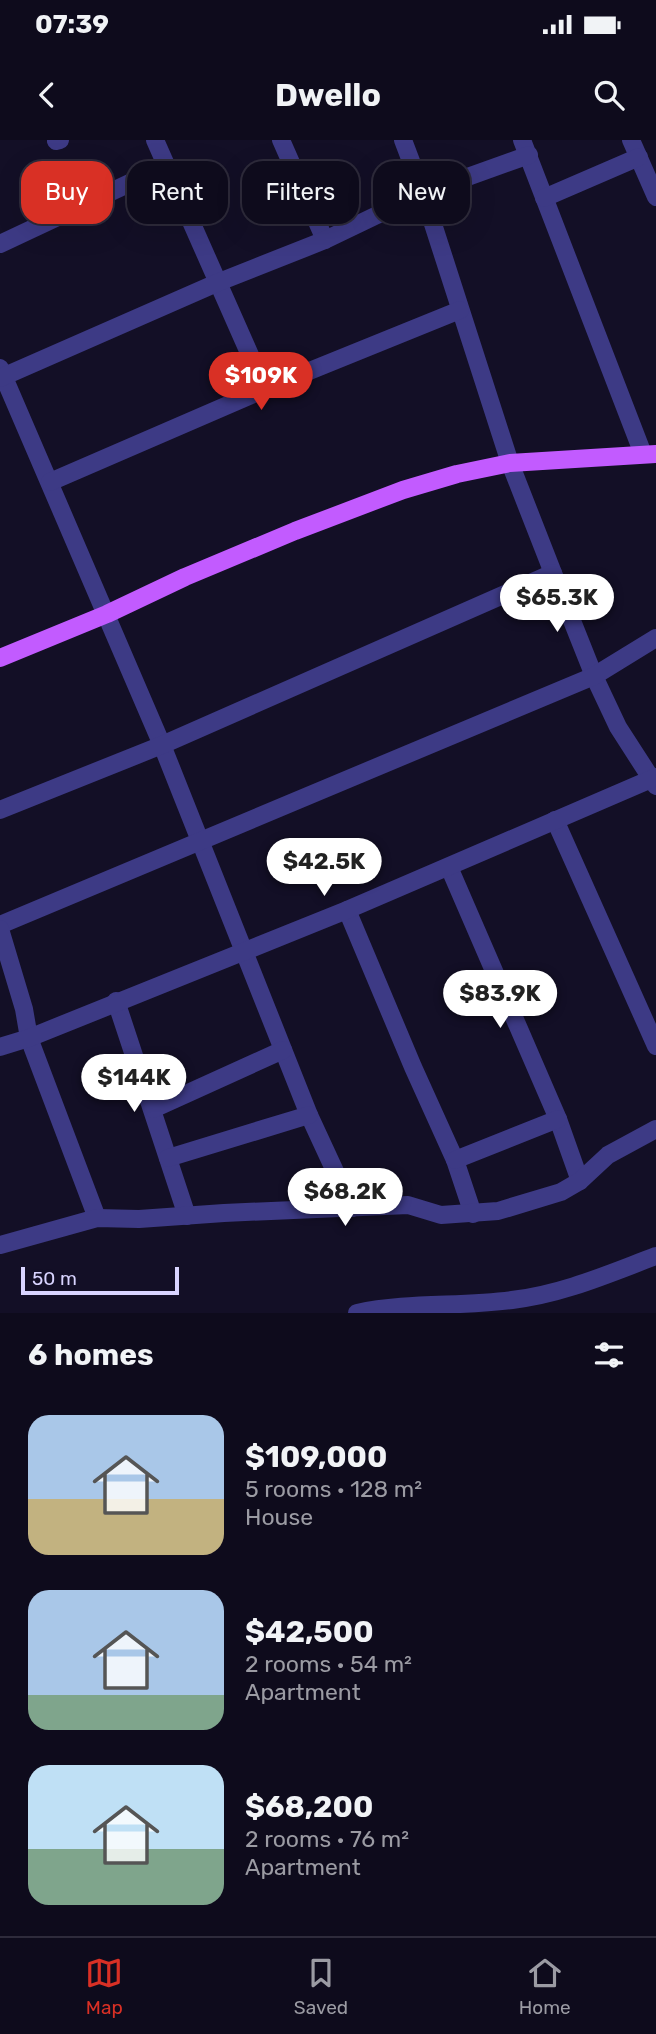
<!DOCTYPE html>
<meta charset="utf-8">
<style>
body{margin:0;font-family:Rubik,sans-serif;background:#1c1929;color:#f1f3f6;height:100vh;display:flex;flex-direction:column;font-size:26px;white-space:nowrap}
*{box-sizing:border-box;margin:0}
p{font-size:23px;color:#9b9ba3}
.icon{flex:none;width:38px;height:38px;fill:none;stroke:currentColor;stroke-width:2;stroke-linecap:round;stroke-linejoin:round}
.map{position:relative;height:1173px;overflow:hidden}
.details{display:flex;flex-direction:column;background:#0e0b1c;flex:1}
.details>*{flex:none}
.banner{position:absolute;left:21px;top:21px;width:614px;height:63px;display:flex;gap:14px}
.scale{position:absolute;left:21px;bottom:18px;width:158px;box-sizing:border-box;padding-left:7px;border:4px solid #d9d4ff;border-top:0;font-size:19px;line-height:24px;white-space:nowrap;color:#d9d4ff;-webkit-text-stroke:5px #130f26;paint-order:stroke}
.price{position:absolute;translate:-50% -60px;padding:0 16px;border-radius:24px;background:#fff;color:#222;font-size:23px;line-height:46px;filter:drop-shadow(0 2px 4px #0008)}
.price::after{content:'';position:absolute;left:50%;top:42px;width:21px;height:16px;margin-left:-10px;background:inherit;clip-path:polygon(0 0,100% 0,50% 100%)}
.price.current{background:#d93025;color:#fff}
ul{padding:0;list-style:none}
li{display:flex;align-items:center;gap:21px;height:175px;padding:0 28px}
li span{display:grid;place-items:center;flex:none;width:196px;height:140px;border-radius:21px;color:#555}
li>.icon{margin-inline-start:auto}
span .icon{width:84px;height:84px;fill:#fffc;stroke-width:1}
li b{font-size:30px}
h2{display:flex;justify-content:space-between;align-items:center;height:84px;padding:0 28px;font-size:30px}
.chip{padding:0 24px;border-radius:21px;background:#0e0b1c;box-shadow:0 7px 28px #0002,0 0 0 2px #2e2b3b;font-size:24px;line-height:63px}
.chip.current{background:#d93025;color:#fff}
.status{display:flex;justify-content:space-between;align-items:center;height:49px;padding:0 35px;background:#0e0b1c;direction:ltr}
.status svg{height:19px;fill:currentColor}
header{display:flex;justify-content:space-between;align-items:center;height:91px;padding:0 28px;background:#0e0b1c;font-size:32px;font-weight:700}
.dock{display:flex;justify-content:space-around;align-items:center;height:98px;border-top:2px solid #2e2b3b;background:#0e0b1c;font-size:19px;color:#9b9ba3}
.dock a{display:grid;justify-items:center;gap:4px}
.dock .current{color:#d93025}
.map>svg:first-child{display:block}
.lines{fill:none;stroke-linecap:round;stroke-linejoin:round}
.minor{stroke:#3d3a85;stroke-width:18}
.major{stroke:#c25bff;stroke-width:18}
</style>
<div class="status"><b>07:39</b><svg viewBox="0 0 49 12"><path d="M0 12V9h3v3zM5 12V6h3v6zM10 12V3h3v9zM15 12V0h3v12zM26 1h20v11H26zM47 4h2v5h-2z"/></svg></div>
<header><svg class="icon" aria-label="back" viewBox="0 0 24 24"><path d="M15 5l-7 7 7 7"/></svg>Dwello<svg class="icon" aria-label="search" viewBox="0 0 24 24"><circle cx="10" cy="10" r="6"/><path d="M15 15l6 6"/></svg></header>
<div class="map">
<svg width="656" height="1173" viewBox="0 0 656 1173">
<rect width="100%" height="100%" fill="#130f26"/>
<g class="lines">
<g class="minor">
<path d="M155,0L265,249"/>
<path d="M281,0L325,100"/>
<path d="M403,0L423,53L510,323L553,433L594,536L618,587L656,646"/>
<path d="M522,0L643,314"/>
<path d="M631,0L656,57"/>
<path d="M56,1L60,0"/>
<path d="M544,58L639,17"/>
<path d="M0,104L166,26"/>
<path d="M0,228L162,605L309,975L352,1068"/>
<path d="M0,238L219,142L325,100L423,53L529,15"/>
<path d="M50,342L265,249L460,170"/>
<path d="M0,670L162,605L553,433"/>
<path d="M555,680L656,906"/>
<path d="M449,727L558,979L580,1041"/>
<path d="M347,770L413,927L455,1020L473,1074"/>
<path d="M0,785L594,536L656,498"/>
<path d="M0,789L24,869L29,898L97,1078"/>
<path d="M116,861L187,1076"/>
<path d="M0,907L29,898L347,770L656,637"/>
<path d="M153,969L283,910"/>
<path d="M168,1018L309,975"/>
<path d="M455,1020L558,979"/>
<path d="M0,1105L97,1078L139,1079L224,1073L408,1065L441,1075L498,1071L561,1052L580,1041L608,1015L656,989"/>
<path d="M357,1173C408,1162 461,1167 512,1160C563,1154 608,1134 656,1116"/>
</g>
<path class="major" d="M0,518L107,474L185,437L295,391L403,350L457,334L510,323L656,314"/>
</g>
</svg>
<div class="scale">50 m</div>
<b class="price current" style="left:261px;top:272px">$109K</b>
<b class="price" style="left:557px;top:494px">$65.3K</b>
<b class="price" style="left:324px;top:758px">$42.5K</b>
<b class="price" style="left:500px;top:890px">$83.9K</b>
<b class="price" style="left:134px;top:974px">$144K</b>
<b class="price" style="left:345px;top:1088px">$68.2K</b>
<div class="banner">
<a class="chip current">Buy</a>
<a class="chip">Rent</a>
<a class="chip">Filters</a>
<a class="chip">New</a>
</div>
</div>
<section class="details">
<h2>6 homes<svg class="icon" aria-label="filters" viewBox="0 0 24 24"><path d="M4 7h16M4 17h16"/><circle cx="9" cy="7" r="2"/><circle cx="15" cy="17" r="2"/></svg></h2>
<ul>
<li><span style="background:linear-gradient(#a9c7e8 60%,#c2b280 0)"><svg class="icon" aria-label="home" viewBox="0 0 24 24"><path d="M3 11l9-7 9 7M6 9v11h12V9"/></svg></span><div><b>$109,000</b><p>5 rooms · 128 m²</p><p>House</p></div></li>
<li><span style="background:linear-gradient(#a9c7e8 75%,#7fa58c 0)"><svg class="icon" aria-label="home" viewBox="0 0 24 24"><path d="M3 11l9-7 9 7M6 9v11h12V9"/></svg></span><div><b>$42,500</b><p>2 rooms · 54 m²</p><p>Apartment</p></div></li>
<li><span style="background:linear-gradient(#bfe0f5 60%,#7fa58c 0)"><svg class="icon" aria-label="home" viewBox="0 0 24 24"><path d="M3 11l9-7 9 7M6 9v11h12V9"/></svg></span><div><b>$68,200</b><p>2 rooms · 76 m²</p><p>Apartment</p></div></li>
</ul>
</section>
<nav class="dock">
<a class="current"><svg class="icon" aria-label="map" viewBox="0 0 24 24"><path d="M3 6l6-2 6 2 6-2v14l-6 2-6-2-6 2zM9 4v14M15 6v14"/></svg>Map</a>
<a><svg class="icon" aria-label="saved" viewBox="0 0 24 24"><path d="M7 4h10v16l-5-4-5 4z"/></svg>Saved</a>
<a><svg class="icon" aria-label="home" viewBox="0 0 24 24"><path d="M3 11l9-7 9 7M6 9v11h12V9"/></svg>Home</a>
</nav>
